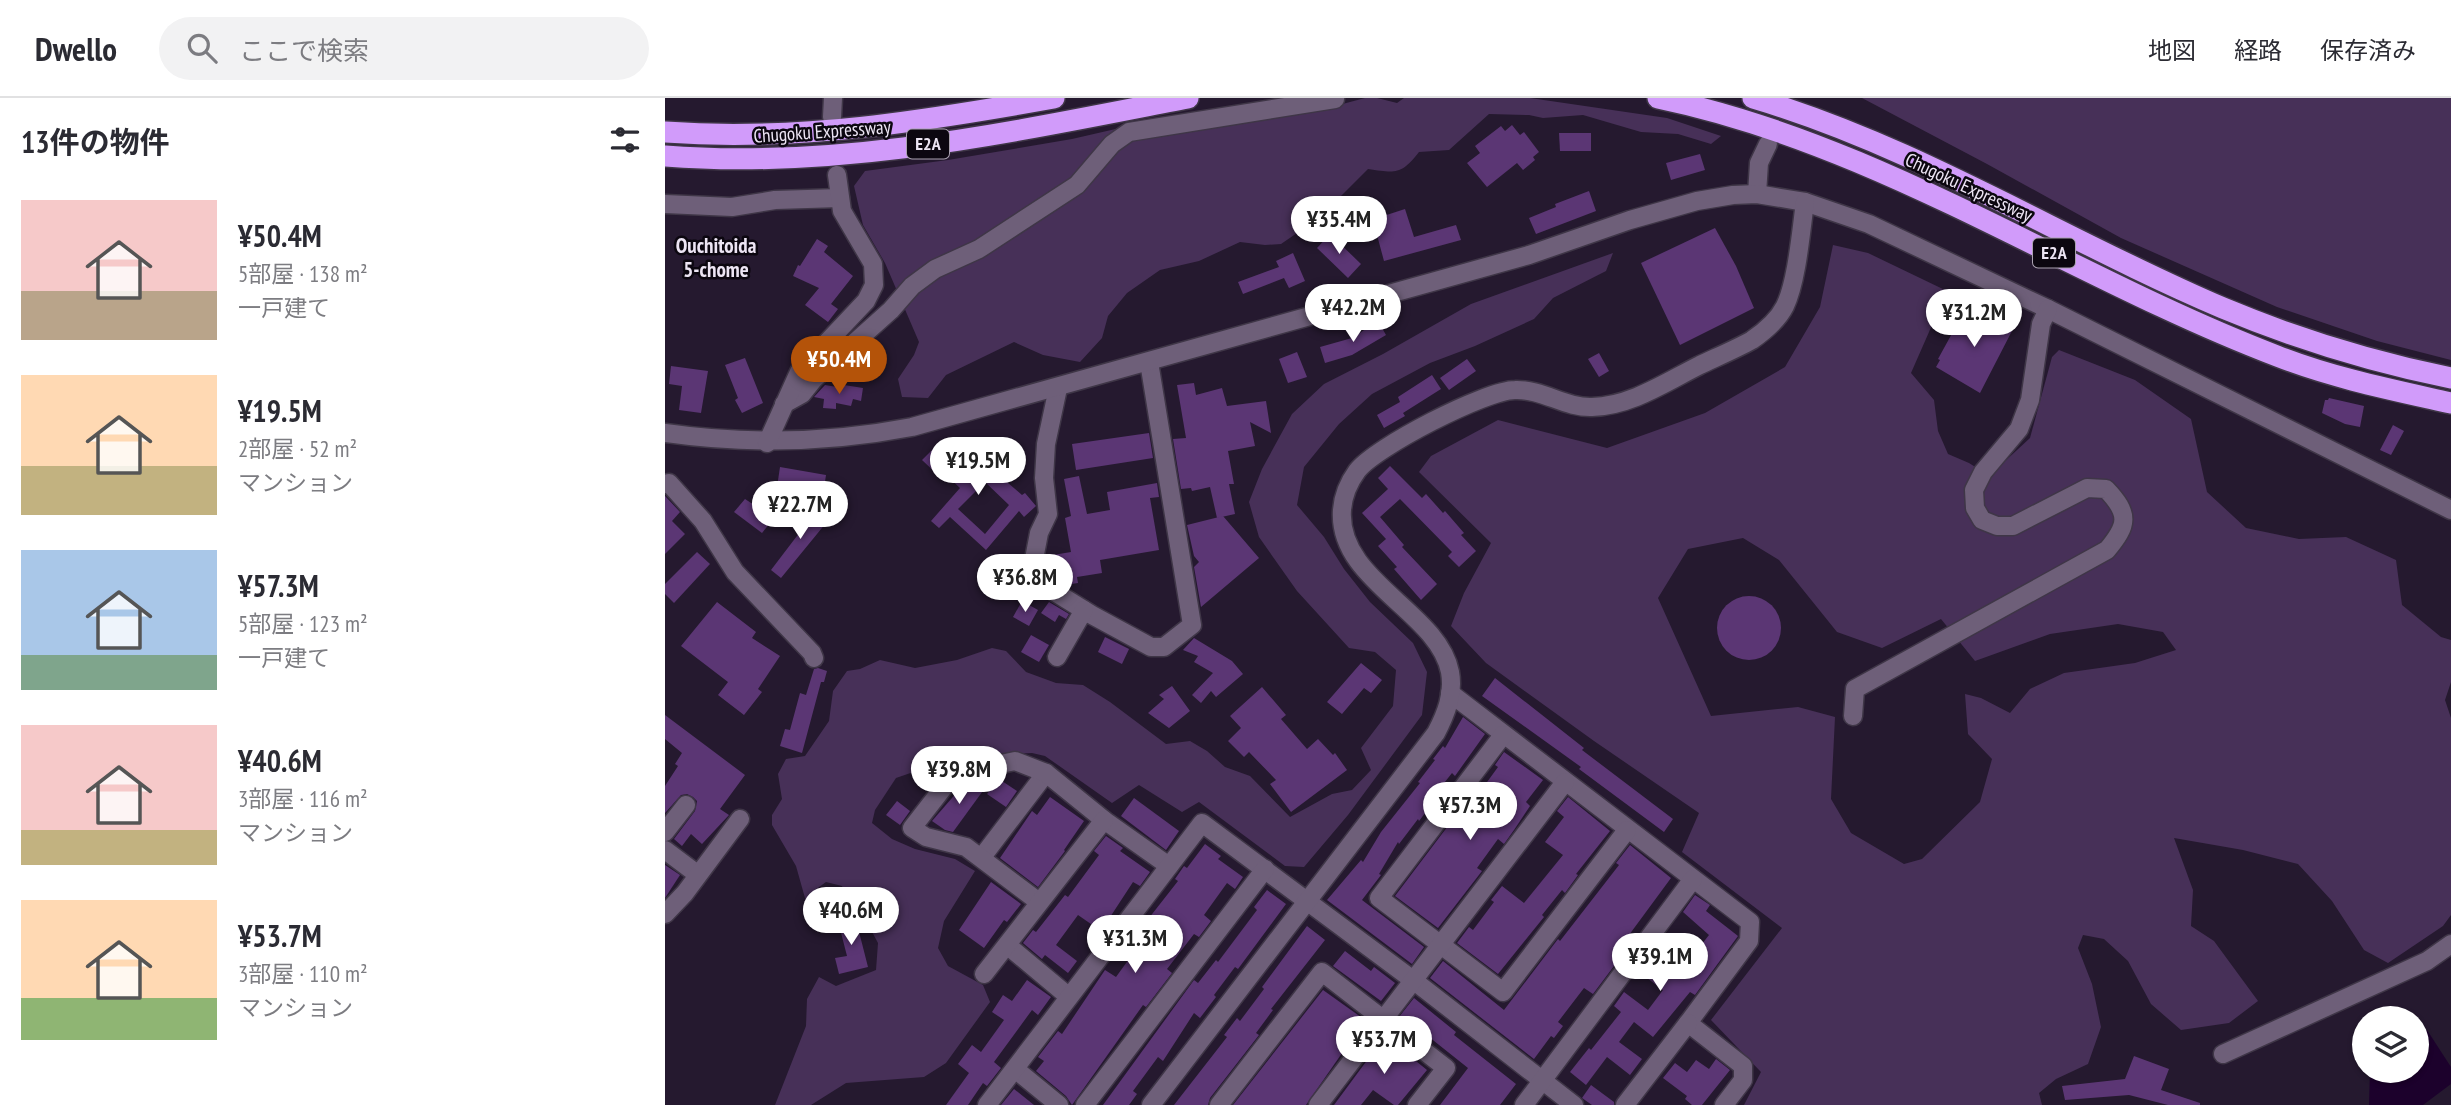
<!DOCTYPE html>
<html lang="ja">
<meta charset="utf-8">
<style>
body{margin:0;font-family:"PT Sans Narrow","Noto Sans JP",sans-serif;background:#f2f2f3;color:#2b2b33;height:100vh;display:flex;flex-direction:column;font-size:26px;white-space:nowrap}
*{box-sizing:border-box;margin:0}
p{font-size:23px;color:#7c7c81}
.icon{flex:none;width:38px;height:38px;fill:none;stroke:currentColor;stroke-width:2;stroke-linecap:round;stroke-linejoin:round}
.map{position:relative;flex:1;overflow:hidden}
.sheet{display:flex;flex-direction:column;background:#fff;width:665px}
.sheet>*{flex:none}
.tools{position:absolute;left:1687px;top:908px;display:grid;gap:14px}
.tools a{display:grid;place-items:center;width:77px;height:77px;border-radius:50%;background:#fff;box-shadow:0 2px 5px #0004;font-size:35px}
.price{position:absolute;translate:-50% -60px;padding:0 16px;border-radius:24px;background:#fff;color:#222;font-size:23px;line-height:46px;filter:drop-shadow(0 2px 4px #0008)}
.price::after{content:'';position:absolute;left:50%;top:42px;width:21px;height:16px;margin-left:-10px;background:inherit;clip-path:polygon(0 0,100% 0,50% 100%)}
.price.active{background:#b45309;color:#fff}
ul{padding:0;list-style:none}
li{display:flex;align-items:center;gap:21px;height:175px;padding:0 21px}
li span{display:grid;place-items:center;flex:none;width:196px;height:140px;border-radius:0px;color:#555}
li>.icon{margin-inline-start:auto}
span .icon{width:84px;height:84px;fill:#fffc;stroke-width:1}
li b{font-size:30px}
h2{display:flex;justify-content:space-between;align-items:center;height:84px;padding:0 21px;font-size:30px}
header{display:flex;align-items:center;gap:42px;box-sizing:border-box;height:98px;padding:0 35px;background:#fff;border-bottom:2px solid #e1e1e2}
header strong{font-size:33px}
nav{display:flex;gap:38px;margin-inline-start:auto;font-size:24px}
.search{width:490px;height:63px;background:#f2f2f3;display:flex;align-items:center;gap:18px;box-sizing:border-box;padding:0 24px;border-radius:38px;color:#7c7c81;font-size:26px}
main{display:flex;flex:1;min-height:0}
.map>svg:first-child{display:block}
.green{fill:#473058;fill-rule:evenodd}
.water{fill:#1c012c}
.building{fill:#5b3674;fill-rule:evenodd}
.lines{fill:none;stroke-linecap:round;stroke-linejoin:round}
.minor-casing{stroke:#3f3647;stroke-width:21}
.highway-casing{stroke:#3f3647;stroke-width:24}
.minor{stroke:#6e5f79;stroke-width:18}
.highway{stroke:#d19bfa;stroke-width:21}
.labels{text-anchor:middle;stroke-width:5;stroke-linejoin:round;paint-order:stroke}
.shield{fill:#0c0710;stroke:#aaa2b0;stroke-width:2}
.shield-label{font-size:18px;font-weight:bold;fill:#ede5f4}
.street-label{font-size:19px;fill:#ede5f4;stroke:#0c0710}
.neighbourhood-label{font-size:21px;font-weight:bold;fill:#ede5f4;stroke:#0c0710}
</style>
<header>
<strong>Dwello</strong>
<div class="search"><svg class="icon" aria-label="search" viewBox="0 0 24 24"><circle cx="10" cy="10" r="6"/><path d="M15 15l6 6"/></svg>ここで検索</div>
<nav><a>地図</a><a>経路</a><a>保存済み</a></nav>
</header>
<main>
<section class="sheet">
<h2>13件の物件<svg class="icon" aria-label="filters" viewBox="0 0 24 24"><path d="M4 7h16M4 17h16"/><circle cx="9" cy="7" r="2"/><circle cx="15" cy="17" r="2"/></svg></h2>
<ul>
<li><span style="background:linear-gradient(#f6c9c9 65%,#b9a48a 0)"><svg class="icon" aria-label="home" viewBox="0 0 24 24"><path d="M3 11l9-7 9 7M6 9v11h12V9"/></svg></span><div><b>¥50.4M</b><p>5部屋 · 138 m²</p><p>一戸建て</p></div></li>
<li><span style="background:linear-gradient(#ffd9b3 65%,#c2b280 0)"><svg class="icon" aria-label="home" viewBox="0 0 24 24"><path d="M3 11l9-7 9 7M6 9v11h12V9"/></svg></span><div><b>¥19.5M</b><p>2部屋 · 52 m²</p><p>マンション</p></div></li>
<li><span style="background:linear-gradient(#a9c7e8 75%,#7fa58c 0)"><svg class="icon" aria-label="home" viewBox="0 0 24 24"><path d="M3 11l9-7 9 7M6 9v11h12V9"/></svg></span><div><b>¥57.3M</b><p>5部屋 · 123 m²</p><p>一戸建て</p></div></li>
<li><span style="background:linear-gradient(#f6c9c9 75%,#c2b280 0)"><svg class="icon" aria-label="home" viewBox="0 0 24 24"><path d="M3 11l9-7 9 7M6 9v11h12V9"/></svg></span><div><b>¥40.6M</b><p>3部屋 · 116 m²</p><p>マンション</p></div></li>
<li><span style="background:linear-gradient(#ffd9b3 70%,#8fb573 0)"><svg class="icon" aria-label="home" viewBox="0 0 24 24"><path d="M3 11l9-7 9 7M6 9v11h12V9"/></svg></span><div><b>¥53.7M</b><p>3部屋 · 110 m²</p><p>マンション</p></div></li>
</ul>
</section>
<div class="map">
<svg width="1786" height="1007" viewBox="0 0 1786 1007">
<rect width="100%" height="100%" fill="#25192f"/>
<g class="green">
<path d="M700,0H712L732,5L739,0H865L1002,20L1056,38L1046,46L1013,36L976,34L918,17L878,20L864,17L824,16L784,52L754,54C736,77 731,75 703,71L654,120L616,146L600,147L575,144L534,163L495,172L462,195L443,218L437,240L415,264L378,257L349,244L281,277L263,300L237,299L233,281L249,257L254,244L220,165L198,127L189,88L200,73L283,62L407,41L494,21L655,12Z"/>
<path d="M1197,0H1786V262L1712,243L1612,209L1456,140L1322,66Z"/>
<path d="M1168,147L1203,155L1282,193L1246,275L1269,302L1273,333L1283,356L1304,365L1315,372L1338,365L1365,340L1387,259L1394,252L1470,282L1526,321L1542,394L1581,430L1634,441L1681,439L1731,462L1737,507L1776,539L1786,542V584L1780,602L1786,620V817L1778,828L1723,865L1699,852L1667,803L1633,766L1578,752L1509,740L1528,792L1526,828L1549,843L1593,903L1564,925L1516,932L1486,906L1463,863L1439,841L1418,837L1413,850L1427,886L1436,929L1423,966L1391,981L1374,995L1377,1007H1079L1096,974L1046,922L1117,830L1017,754L1034,715L929,643L821,565L786,528L799,495L826,445L754,374L766,358L833,322L942,350L1040,315L1120,269L1155,209ZM1078,440L1114,462L1172,534L1217,550L1276,521L1310,563L1385,536L1453,526L1498,534L1511,552L1470,565L1399,575L1365,591L1345,615L1316,600L1300,596L1303,636L1327,661L1315,704L1257,761L1239,766L1186,735L1166,701L1170,619L1133,609L1046,618L993,500L1023,451Z"/>
<path d="M948,155L941,173L888,200L869,221L810,248L765,265L707,296L674,326L639,369L632,407L659,439L679,471L705,504L748,545L762,574L757,617L683,717L639,769L620,768L534,704L517,714L474,687L447,705L380,658L367,655L295,658L231,680L210,712L207,725L227,741L250,751L290,761L310,773L279,823L273,850L283,868L318,887L325,904L281,965L259,979L181,985L146,1007H110L141,928L142,901L154,879L171,888L211,872L213,845L199,819L186,808L177,788L161,784L150,792L160,826L147,825L131,768L107,727V717L117,701L113,676L121,661L140,658L164,623L168,593L182,573L195,571L215,562L250,570L292,562L327,550L341,553L361,574L391,585L418,587L445,604L501,646L525,643L542,653L560,669L585,678L625,719L667,696L687,692L706,672L696,650L728,608L731,572L710,554L684,550L632,493L594,439L584,404L597,371L627,316L659,286L718,256L806,206Z"/>
</g>
<path class="water" d="M1752,932H1762L1786,969V986L1758,1007H1704L1705,973H1752Z"/>
<g class="building">
<path d="M847,27L855,37L859,34L874,54L868,59L870,62L858,72L852,65L822,89L802,65L815,55L810,48L836,28L840,33Z"/>
<path d="M894,35H926V53H895Z"/>
<path d="M1035,56L1040,72L1006,82L1001,65Z"/>
<path d="M924,93L931,113L871,136L864,120L891,109L890,106Z"/>
<path d="M740,111L749,139L791,127L796,142L719,163L712,137L705,139L700,124Z"/>
<path d="M1050,130L1071,168L1089,210L1015,247L976,165Z"/>
<path d="M665,136L696,166L683,180L652,150Z"/>
<path d="M152,141L163,148L159,154L188,178L166,206L173,211L163,224L140,207L154,190L128,178L133,167L135,168Z"/>
<path d="M628,155L640,183L624,190L619,180L578,196L573,184L614,169L611,163Z"/>
<path d="M1301,210L1323,222L1326,217L1349,229L1315,295L1271,269L1275,262L1273,261Z"/>
<path d="M713,223L721,237L687,257L660,265L655,249L687,240Z"/>
<path d="M632,254L642,279L623,285L614,261Z"/>
<path d="M934,255L944,273L934,279L923,261Z"/>
<path d="M80,260L98,305L77,315L70,302L73,300L60,267Z"/>
<path d="M802,261L811,273L784,292L775,280Z"/>
<path d="M6,268L43,273L36,315L14,312L17,288L4,286Z"/>
<path d="M767,277L776,291L738,315L740,318L719,330L712,317L735,304L733,299Z"/>
<path d="M529,285L531,297L557,290L562,308L601,303L606,335L585,324L590,348L563,353L569,386H564L570,416L552,420L545,389L527,393L526,390L516,391L508,341L521,340L512,287Z"/>
<path d="M160,287L178,290L179,287L198,290L196,303L188,301L186,308L171,305V311L158,310L159,301L149,299Z"/>
<path d="M1664,300L1699,308L1695,329L1680,326L1657,315L1660,302H1663Z"/>
<path d="M1728,327L1739,333L1726,357L1715,352Z"/>
<path d="M484,335L488,360L411,372L407,346Z"/>
<path d="M270,349L286,365L301,349L357,397L360,395L371,408L359,419L354,413L321,452L285,419L274,430L266,423L295,390L279,375L275,379L257,362ZM320,384L344,407L320,436L293,411Z"/>
<path d="M725,368L757,400L761,396L778,415L780,413L799,435L796,437L811,453L794,469L783,458L787,454L735,401L715,419L739,447L737,449L772,486L756,502L729,471L732,469L713,448L721,441L697,415L723,391L713,380Z"/>
<path d="M115,369L161,377L158,397L112,389Z"/>
<path d="M414,378L422,416L445,412L442,394L492,385L494,399L485,400L494,452L435,462L437,475L412,479L413,485L400,487L396,484L403,473L388,476L382,458L406,454L400,420L406,418L399,381Z"/>
<path d="M0,398L15,414L7,423L20,436L0,456Z"/>
<path d="M80,401L109,420L97,435L69,414Z"/>
<path d="M140,409L161,425L116,480L106,472L138,430L130,424Z"/>
<path d="M558,418L594,460L536,509L529,469L534,464L529,458L522,427Z"/>
<path d="M32,454L45,466L9,505L0,496V486Z"/>
<path d="M353,458L360,483L341,488L334,463Z"/>
<circle cx="1084" cy="530" r="32"/>
<path d="M357,503L373,512L364,528L348,519Z"/>
<path d="M52,504L91,534L87,540L115,558L93,591L97,594L79,617L53,597L63,584L16,548Z"/>
<path d="M384,504L404,516L401,521L394,517L390,524L376,515Z"/>
<path d="M366,537L384,547L374,564L356,554Z"/>
<path d="M440,539L464,551L457,566L433,554Z"/>
<path d="M529,540L567,563L578,576L551,599L546,593L536,605L527,597L548,575L529,564L533,558L518,552Z"/>
<path d="M696,565L717,582L706,595L699,590L677,616L662,604Z"/>
<path d="M153,570L162,573L159,584H156L137,655L115,648L120,631L125,632L135,595L141,597L149,571Z"/>
<path d="M830,580L919,650L917,652L1008,721L999,734L914,671L916,669L817,598Z"/>
<path d="M507,588L525,613L504,630L483,615L499,601L494,597Z"/>
<path d="M597,589L621,617L616,621L642,651L653,641L668,657L670,655L682,672L626,714L605,686L611,682L584,654L579,659L563,643L576,630L565,618Z"/>
<path d="M0,617L80,677L55,711L64,717L37,746L26,736L17,748L9,741L30,713L32,703L28,699L22,696L16,697L0,715V688L13,668L10,666L17,655L0,641Z"/>
<path d="M798,619L820,636L790,678L787,675L761,708L764,710L754,723L753,721L734,746L733,744L714,776L716,777L697,802L759,849L747,866L662,802L696,762L698,764L716,734L755,685L753,684L770,662L768,661L778,648L780,650Z"/>
<path d="M839,654L878,682L861,704L865,708L849,732L839,746L833,741L812,770L817,773L773,830L730,798L789,720L792,723L817,691L833,669L830,667Z"/>
<path d="M334,681L352,693L341,709L322,696Z"/>
<path d="M311,683L320,690L288,734L280,732L267,723L300,685Z"/>
<path d="M385,699L419,723L399,752L400,753L373,789L335,760L367,713L372,717Z"/>
<path d="M903,699L945,733L911,776L913,777L900,795L897,792L877,817L879,819L833,876L792,845L804,829L808,832L829,804L826,802L837,788L859,805L898,757L880,744L899,719L892,713Z"/>
<path d="M469,700L514,733L501,752L456,718Z"/>
<path d="M232,703L245,713L235,727L221,717Z"/>
<path d="M441,738L458,750L455,753L485,774L475,788L468,784L436,833L413,817L391,847L412,863L403,875L380,857L377,861L358,845L368,832L371,834L400,797L403,799L434,757L429,753Z"/>
<path d="M540,746L556,758L553,761L578,779L570,791L562,785L539,817L546,823L534,839L529,836L502,871L507,875L481,909L478,907L407,1007L401,998L371,973L379,963L373,959L393,933L397,936L440,872L451,879L464,861L454,853L483,818L484,820L513,783L510,781L519,768L522,770Z"/>
<path d="M965,747L1006,780L953,852L958,856L928,896L919,890L893,924L898,928L889,940L886,938L869,961L765,880L778,863L839,912L893,841L895,843L954,767L951,765Z"/>
<path d="M0,767L15,777L0,800Z"/>
<path d="M326,784L356,806L342,824L339,822L319,850L294,832Z"/>
<path d="M602,792L621,806L573,871L570,869L549,897L551,899L535,920L529,915L498,963L493,959L468,993L472,996L464,1007H438L529,882L533,885L551,862L553,864L592,812L589,809Z"/>
<path d="M1030,797L1045,807L1041,813L1073,838L1030,897L1025,894L988,939L969,924L954,944L977,961L965,977L942,959L921,987L905,974L924,950L926,952L956,914L949,908L959,894L983,912L998,892L974,874L996,846L1022,865L1044,837L1018,814Z"/>
<path d="M190,818L203,869L174,876L170,860L182,858L173,823Z"/>
<path d="M642,828L660,842L606,911L608,912L591,935L594,937L545,1000L543,1007H509L562,939L559,937L572,920L575,923L599,891L597,889Z"/>
<path d="M680,853L706,873L709,869L730,885L716,903L668,868Z"/>
<path d="M362,882L386,899L373,917L367,912L329,964L336,970L322,988L318,985L303,1007H281L304,975L293,966L307,947L316,954L339,922L327,914L338,897L347,903Z"/>
<path d="M658,892L700,922L641,1007H568Z"/>
<path d="M749,900L791,934L789,937L851,986L835,1007H775L803,970L754,931L752,933L734,919Z"/>
<path d="M720,938L762,972L733,1007H729L708,992L696,1007H669Z"/>
<path d="M1469,958L1504,971L1496,992L1535,1005V1007H1503L1464,997L1400,1002L1397,988L1460,981Z"/>
<path d="M1051,961L1065,972L1037,1007H1027L1020,1001L1022,998L998,980L1010,965L1022,974L1031,962L1044,971Z"/>
<path d="M926,987L949,1004V1007H927L917,1000Z"/>
<path d="M349,991L369,1007H336Z"/>
</g>
<g class="lines">
<g class="minor-casing">
<g id="minor">
<path d="M167,19L168,0"/>
<path d="M1092,96L1094,65L1103,46"/>
<path d="M0,106L67,109L110,102L175,100"/>
<path d="M393,290L381,346L379,380L383,416L374,435L370,456L374,476L385,491L427,517L486,549H499L527,527L484,264"/>
<path d="M119,306L137,296L149,281L226,212L247,188L270,171L314,151L412,87L447,46L464,34L670,1"/>
<path d="M0,335C84,347 164,345 247,329L864,157L965,122L1032,103L1068,97L1092,96L1140,104L1204,126L1383,211L1786,412"/>
<path d="M102,345L134,274L201,203L209,187L208,166L177,113L172,77"/>
<path d="M0,386L4,385L38,423L70,474L147,555L149,560"/>
<path d="M392,559L419,512"/>
<path d="M785,595L1085,824L1084,843L1023,925L1078,968V982L1059,1007"/>
<path d="M1188,618L1190,591L1442,452C1463,427 1465,416 1441,391L1422,390L1348,428H1332L1317,422L1310,410L1309,392L1318,374L1354,331L1365,302L1376,226L1383,211"/>
<path d="M838,637L714,800L838,894L962,732"/>
<path d="M0,734L21,707"/>
<path d="M0,752L32,776"/>
<path d="M317,759L381,675"/>
<path d="M374,804L301,749L261,739L247,730L289,676L350,663L381,675L439,722L504,768"/>
<path d="M0,816L20,795L75,721"/>
<path d="M342,847L403,898"/>
<path d="M319,876L439,722"/>
<path d="M1558,956L1762,863L1786,846"/>
<path d="M350,971L394,1007"/>
<path d="M322,1007L537,725L748,882L909,1007"/>
<path d="M420,1007L600,771"/>
<path d="M486,1007L771,635C781,616 789,596 785,574C773,513 672,483 677,412C678,398 684,384 692,373C710,349 821,292 850,292C878,291 900,310 927,309C966,308 1001,284 1035,267C1052,259 1071,251 1087,242C1100,233 1113,222 1120,208C1132,183 1136,133 1140,104"/>
<path d="M554,1007L657,874L781,970L752,1007"/>
<path d="M653,1007L900,684"/>
<path d="M859,1007L1028,781"/>
<path d="M960,1007L1023,925"/>
</g>
</g>
<g class="highway-casing">
<g id="highway">
<path d="M993,0C1215,46 1403,178 1612,258C1668,280 1728,292 1786,305"/>
<path d="M1088,0C1254,49 1400,143 1558,210C1632,241 1708,264 1786,280"/>
<path d="M0,34C132,44 260,23 389,0"/>
<path d="M0,58C176,72 351,33 523,0"/>
</g>
</g>
<use href="#minor" class="minor"/>
<use href="#highway" class="highway"/>
</g>
<g class="labels">
<g class="shield">
<rect x="242" y="31.5" width="42" height="29" rx="5"/>
<rect x="1368" y="140.5" width="42" height="29" rx="5"/>
</g>
<g class="shield-label">
<text x="263" y="52">E2A</text>
<text x="1389" y="161">E2A</text>
</g>
<g class="street-label">
<text transform="translate(157 33) rotate(-4)" y="7">Chugoku Expressway</text>
<text transform="translate(1304 89) rotate(25)" y="7">Chugoku Expressway</text>
</g>
<g class="neighbourhood-label">
<text x="51" y="155">Ouchitoida<tspan x="51" dy="24">5-chome</tspan></text>
</g>
</g>
</svg>
<div class="tools">
<a><svg class="icon" aria-label="layers" viewBox="0 0 24 24"><path d="M12 4l9 5-9 5-9-5zM3 14l9 5 9-5"/></svg></a>
</div>
<b class="price" style="left:674px;top:158px">¥35.4M</b>
<b class="price" style="left:688px;top:246px">¥42.2M</b>
<b class="price" style="left:1309px;top:251px">¥31.2M</b>
<b class="price active" style="left:174px;top:298px">¥50.4M</b>
<b class="price" style="left:313px;top:399px">¥19.5M</b>
<b class="price" style="left:135px;top:443px">¥22.7M</b>
<b class="price" style="left:360px;top:516px">¥36.8M</b>
<b class="price" style="left:294px;top:708px">¥39.8M</b>
<b class="price" style="left:805px;top:744px">¥57.3M</b>
<b class="price" style="left:186px;top:849px">¥40.6M</b>
<b class="price" style="left:470px;top:877px">¥31.3M</b>
<b class="price" style="left:995px;top:895px">¥39.1M</b>
<b class="price" style="left:719px;top:978px">¥53.7M</b>
</div>
</main>
